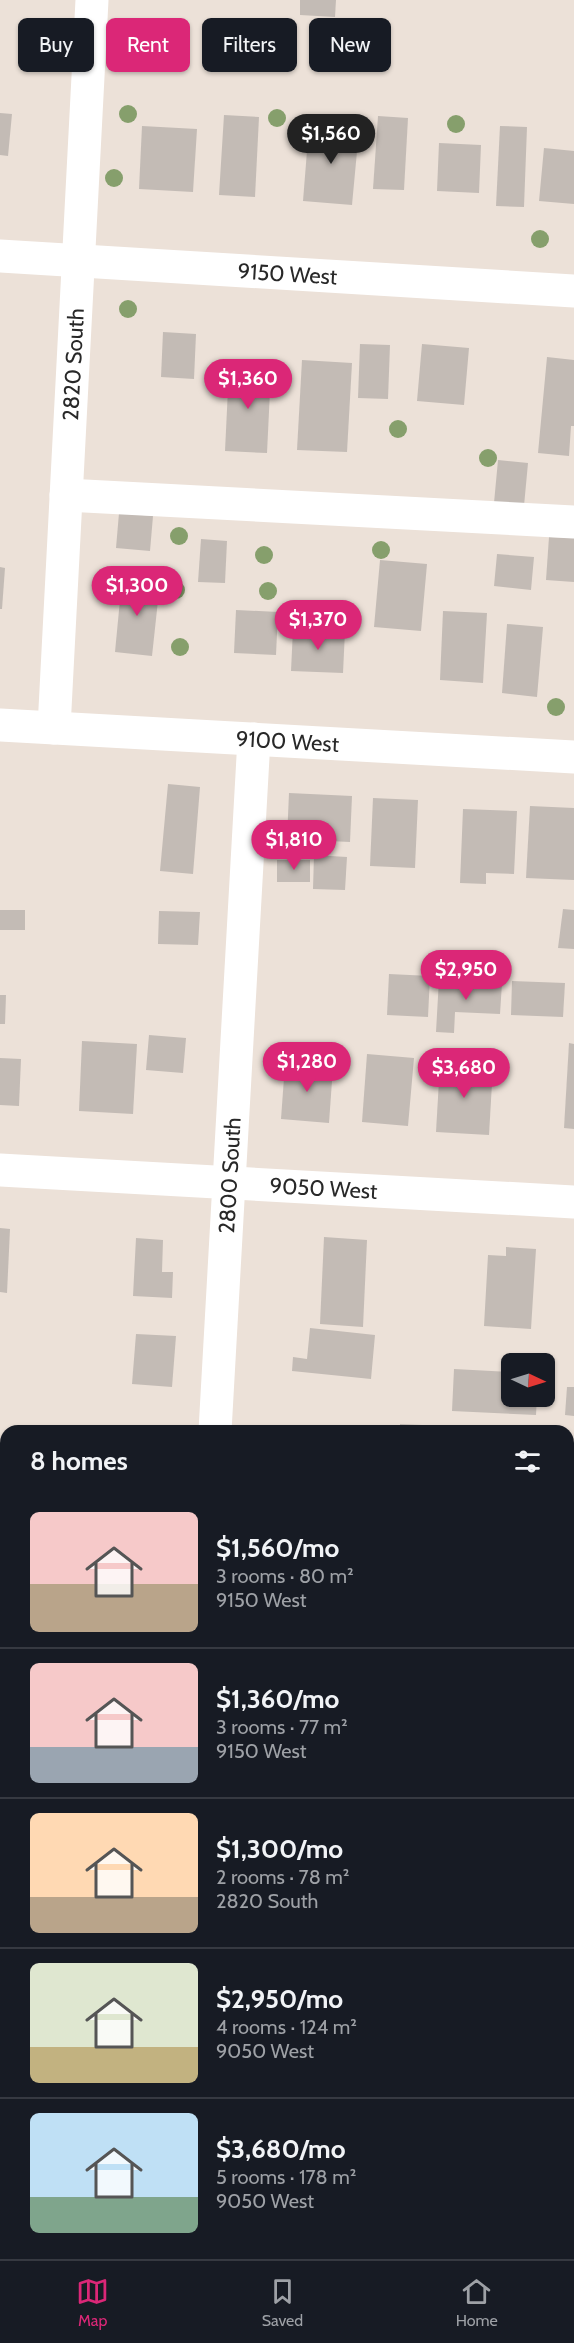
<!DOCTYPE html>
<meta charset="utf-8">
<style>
body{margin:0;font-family:Cabin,sans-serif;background:#20242c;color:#f1f3f6;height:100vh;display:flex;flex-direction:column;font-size:22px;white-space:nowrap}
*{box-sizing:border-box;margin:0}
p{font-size:20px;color:#9ea1a6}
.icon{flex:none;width:33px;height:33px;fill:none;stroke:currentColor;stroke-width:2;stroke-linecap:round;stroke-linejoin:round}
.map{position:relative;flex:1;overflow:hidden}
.side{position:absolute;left:0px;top:1425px;width:574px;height:834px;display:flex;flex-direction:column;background:#171b24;border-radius:18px 18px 0 0;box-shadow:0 2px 4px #0004}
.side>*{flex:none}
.top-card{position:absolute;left:18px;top:18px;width:538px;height:54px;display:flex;gap:12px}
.needle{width:39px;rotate:94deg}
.fabs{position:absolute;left:501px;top:1353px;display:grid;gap:12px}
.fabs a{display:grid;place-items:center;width:54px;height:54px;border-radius:9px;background:#171b24;box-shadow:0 2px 4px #0004;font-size:30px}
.price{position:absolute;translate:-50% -51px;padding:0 14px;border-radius:21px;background:#db2777;color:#fff;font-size:20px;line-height:39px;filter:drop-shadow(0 2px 3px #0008)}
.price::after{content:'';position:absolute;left:50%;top:36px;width:18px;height:14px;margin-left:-9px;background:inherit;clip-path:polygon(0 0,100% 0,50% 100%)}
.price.on{background:#222;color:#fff}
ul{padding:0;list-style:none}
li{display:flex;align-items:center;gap:18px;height:150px;padding:0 30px}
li+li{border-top:2px solid #363941}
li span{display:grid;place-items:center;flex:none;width:168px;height:120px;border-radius:9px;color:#555}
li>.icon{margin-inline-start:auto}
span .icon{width:72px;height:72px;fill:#fffc;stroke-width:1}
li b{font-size:26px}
h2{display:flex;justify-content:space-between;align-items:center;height:72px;padding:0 30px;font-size:26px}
.chip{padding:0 21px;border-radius:9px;background:#171b24;box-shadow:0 2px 4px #0004;font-size:21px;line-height:54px}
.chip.on{background:#db2777;color:#fff}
.tabs{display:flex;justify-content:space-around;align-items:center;height:84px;border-top:2px solid #363941;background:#171b24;font-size:16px;color:#9ea1a6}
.tabs a{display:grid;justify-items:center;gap:3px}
.tabs .on{color:#db2777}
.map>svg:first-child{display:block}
.building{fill:#c3bbb5}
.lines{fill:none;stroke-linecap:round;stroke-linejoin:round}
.minor{stroke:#fff;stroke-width:33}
.tree{fill:#869f6c}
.labels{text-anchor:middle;stroke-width:5;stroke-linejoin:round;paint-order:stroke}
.street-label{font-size:22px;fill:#282828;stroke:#fff}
</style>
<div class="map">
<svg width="574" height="2259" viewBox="0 0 574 2259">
<rect width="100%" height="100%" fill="#ece1d8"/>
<g class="building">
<path d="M300,0H336L335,17L300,15Z"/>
<path d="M0,113L12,114L8,156L0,155Z"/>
<path d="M224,115L259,117L255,197L219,195Z"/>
<path d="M378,116L408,118L404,190L373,189Z"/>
<path d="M142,126L197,129L193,192L139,189Z"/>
<path d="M309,126L359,130L352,205L303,201Z"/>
<path d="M500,126L527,127L524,207L496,206Z"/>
<path d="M439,143L481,145L479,193L437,191Z"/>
<path d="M544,148L574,151V204L539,201Z"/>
<path d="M163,332L196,334L194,379L161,377Z"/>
<path d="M360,344L390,345L388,399L358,398Z"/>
<path d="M422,344L469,348L464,405L417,401Z"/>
<path d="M547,357L574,360V426H571L569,456L538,453Z"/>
<path d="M302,360L352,363L347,452L297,450Z"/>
<path d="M229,368L271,370L267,453L225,451Z"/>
<path d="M498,460L528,463L524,506L494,503Z"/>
<path d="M119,513L153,516L150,551L116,548Z"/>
<path d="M549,537L574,538V582L546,580Z"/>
<path d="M201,539L227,541L225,583L198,582Z"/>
<path d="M497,554L534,557L531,590L494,586Z"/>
<path d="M380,560L427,564L421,631L374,627Z"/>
<path d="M0,567L5,568L2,609H0Z"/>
<path d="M122,579L160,582L152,656L115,652Z"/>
<path d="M236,610L278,612L276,655L234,653Z"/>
<path d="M443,611L487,613L483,683L440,680Z"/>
<path d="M507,624L543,627L537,697L502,693Z"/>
<path d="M293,629L345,631L343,673L291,671Z"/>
<path d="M168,784L200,787L193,874L160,871Z"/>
<path d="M289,793L352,796L350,842L287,839Z"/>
<path d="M373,798L418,800L415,868L370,866Z"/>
<path d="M530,806L574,808V880L526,878Z"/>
<path d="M463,809L517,811L514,874L486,873V884L460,883Z"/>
<path d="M314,855L347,857L345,890L313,889Z"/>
<rect x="277" y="860" width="33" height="22"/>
<path d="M563,909L574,910V949L558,948Z"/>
<rect x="0" y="910" width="25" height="20"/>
<path d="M159,911L200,912L198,945L158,944Z"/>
<path d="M389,974L430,976L428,1017L387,1015Z"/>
<path d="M439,979L502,983L500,1014L455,1012L454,1033L436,1032Z"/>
<path d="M512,981L565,983L563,1017L511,1015Z"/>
<path d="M0,995H6L5,1024H0Z"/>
<path d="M149,1035L186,1038L183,1073L146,1070Z"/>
<path d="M82,1041L137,1044L133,1114L79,1111Z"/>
<path d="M569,1043L574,1044V1129L564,1128Z"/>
<path d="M367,1054L414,1058L408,1126L362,1122Z"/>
<path d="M0,1058L21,1059L19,1106L0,1105Z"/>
<path d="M440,1063L493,1066L489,1135L436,1132Z"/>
<path d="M285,1064L333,1067L329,1123L281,1119Z"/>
<path d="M0,1228L10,1229L7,1293L0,1292Z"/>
<path d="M324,1237L367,1240L363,1327L320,1324Z"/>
<path d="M136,1238L163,1240L162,1272H173L172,1298L133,1296Z"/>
<path d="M506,1247L536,1249L531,1329L484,1326L488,1255L506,1256Z"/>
<path d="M310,1328L375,1335L371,1379L292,1371L293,1357L307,1359Z"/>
<path d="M136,1334L176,1336L172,1387L132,1384Z"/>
<path d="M454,1369L512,1372V1396H537L536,1415L452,1411Z"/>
<path d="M567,1387H574V1416L565,1415Z"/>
<path d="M400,1424L445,1426V1431H400Z"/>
<path d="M568,1445H574V1482L568,1481Z"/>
<path d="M0,1491H6L4,1555H0Z"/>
<rect x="568" y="2026" width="6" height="57"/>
<path d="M568,2217L574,2218V2259H558V2253H568Z"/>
<rect x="37" y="2253" width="35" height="6"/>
<path d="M90,2253H119V2256L89,2255Z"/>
<path d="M211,2253H260V2259L211,2257Z"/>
<rect x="319" y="2253" width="49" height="6"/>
<path d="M393,2253H442V2259H392Z"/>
<path d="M491,2253H537L536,2259H490Z"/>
</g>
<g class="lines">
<g class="minor">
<path id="s1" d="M0,256L574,291"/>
<path d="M66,495L574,522"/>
<path id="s2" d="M0,725L574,757"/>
<path id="s3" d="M54,728L92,0"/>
<path id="s4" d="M0,1170L574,1202"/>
<path id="s5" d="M215,1431L254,739"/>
<path d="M0,1617L6,1618"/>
<path d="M568,1648H574"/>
<path d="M0,2126H6"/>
<path d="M568,2158H574"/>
<path d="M170,2259V2253"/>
</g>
</g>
<g class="tree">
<circle cx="128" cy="114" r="9"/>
<circle cx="277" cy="118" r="9"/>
<circle cx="456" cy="124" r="9"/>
<circle cx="114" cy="178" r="9"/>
<circle cx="540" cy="239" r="9"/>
<circle cx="128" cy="309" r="9"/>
<circle cx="398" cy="429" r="9"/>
<circle cx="488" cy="458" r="9"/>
<circle cx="179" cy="536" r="9"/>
<circle cx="381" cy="550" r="9"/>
<circle cx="264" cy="555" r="9"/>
<circle cx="176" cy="590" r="9"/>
<circle cx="268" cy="591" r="9"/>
<circle cx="180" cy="647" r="9"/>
<circle cx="556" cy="707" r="9"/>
</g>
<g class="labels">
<g class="street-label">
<text dy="8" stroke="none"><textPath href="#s1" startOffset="288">9150 West</textPath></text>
<text dy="8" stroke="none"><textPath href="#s3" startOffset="364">2820 South</textPath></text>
<text dy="8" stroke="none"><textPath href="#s2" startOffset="288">9100 West</textPath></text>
<text dy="8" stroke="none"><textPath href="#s5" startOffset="256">2800 South</textPath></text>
<text dy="8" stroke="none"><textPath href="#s4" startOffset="324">9050 West</textPath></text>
</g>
</g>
</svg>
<div class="fabs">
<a><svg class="needle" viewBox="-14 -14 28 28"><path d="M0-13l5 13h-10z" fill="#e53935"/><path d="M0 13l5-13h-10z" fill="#9ea1a6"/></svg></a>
</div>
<b class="price on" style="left:331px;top:165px">$1,560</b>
<b class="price" style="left:248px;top:410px">$1,360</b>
<b class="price" style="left:137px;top:617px">$1,300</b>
<b class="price" style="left:318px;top:651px">$1,370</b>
<b class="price" style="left:294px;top:871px">$1,810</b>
<b class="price" style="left:466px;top:1001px">$2,950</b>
<b class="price" style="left:307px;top:1093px">$1,280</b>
<b class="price" style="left:464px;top:1099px">$3,680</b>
<div class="top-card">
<a class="chip">Buy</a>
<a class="chip on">Rent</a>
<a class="chip">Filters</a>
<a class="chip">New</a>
</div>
<section class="side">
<h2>8 homes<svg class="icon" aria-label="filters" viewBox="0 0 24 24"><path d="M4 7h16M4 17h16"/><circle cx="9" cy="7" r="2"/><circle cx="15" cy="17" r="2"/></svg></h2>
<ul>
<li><span style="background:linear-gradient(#f6c9c9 60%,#b9a48a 0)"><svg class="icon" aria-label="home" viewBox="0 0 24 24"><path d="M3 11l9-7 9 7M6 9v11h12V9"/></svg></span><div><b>$1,560/mo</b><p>3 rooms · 80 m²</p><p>9150 West</p></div></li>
<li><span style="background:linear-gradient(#f6c9c9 70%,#9aa5b1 0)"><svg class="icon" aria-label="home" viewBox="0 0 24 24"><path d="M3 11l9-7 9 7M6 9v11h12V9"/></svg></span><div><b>$1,360/mo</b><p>3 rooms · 77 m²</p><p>9150 West</p></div></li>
<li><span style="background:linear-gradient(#ffd9b3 70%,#b9a48a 0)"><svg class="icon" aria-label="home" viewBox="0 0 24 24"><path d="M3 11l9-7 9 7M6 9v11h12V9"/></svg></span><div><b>$1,300/mo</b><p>2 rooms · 78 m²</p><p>2820 South</p></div></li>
<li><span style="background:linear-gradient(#dfe7d0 70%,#c2b280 0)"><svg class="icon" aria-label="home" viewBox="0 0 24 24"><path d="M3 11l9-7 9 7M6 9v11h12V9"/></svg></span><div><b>$2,950/mo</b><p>4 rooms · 124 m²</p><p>9050 West</p></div></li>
<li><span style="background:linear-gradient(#bfe0f5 70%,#7fa58c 0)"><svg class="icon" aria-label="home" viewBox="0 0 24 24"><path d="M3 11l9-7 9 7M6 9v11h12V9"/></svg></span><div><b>$3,680/mo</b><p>5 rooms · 178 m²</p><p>9050 West</p></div></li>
</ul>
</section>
</div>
<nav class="tabs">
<a class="on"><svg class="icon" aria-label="map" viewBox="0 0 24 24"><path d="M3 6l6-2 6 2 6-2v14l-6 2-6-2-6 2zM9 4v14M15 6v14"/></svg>Map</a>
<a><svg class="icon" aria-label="saved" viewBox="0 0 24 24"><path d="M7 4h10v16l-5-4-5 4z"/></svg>Saved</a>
<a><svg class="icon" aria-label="home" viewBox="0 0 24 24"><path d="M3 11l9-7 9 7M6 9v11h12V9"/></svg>Home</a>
</nav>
